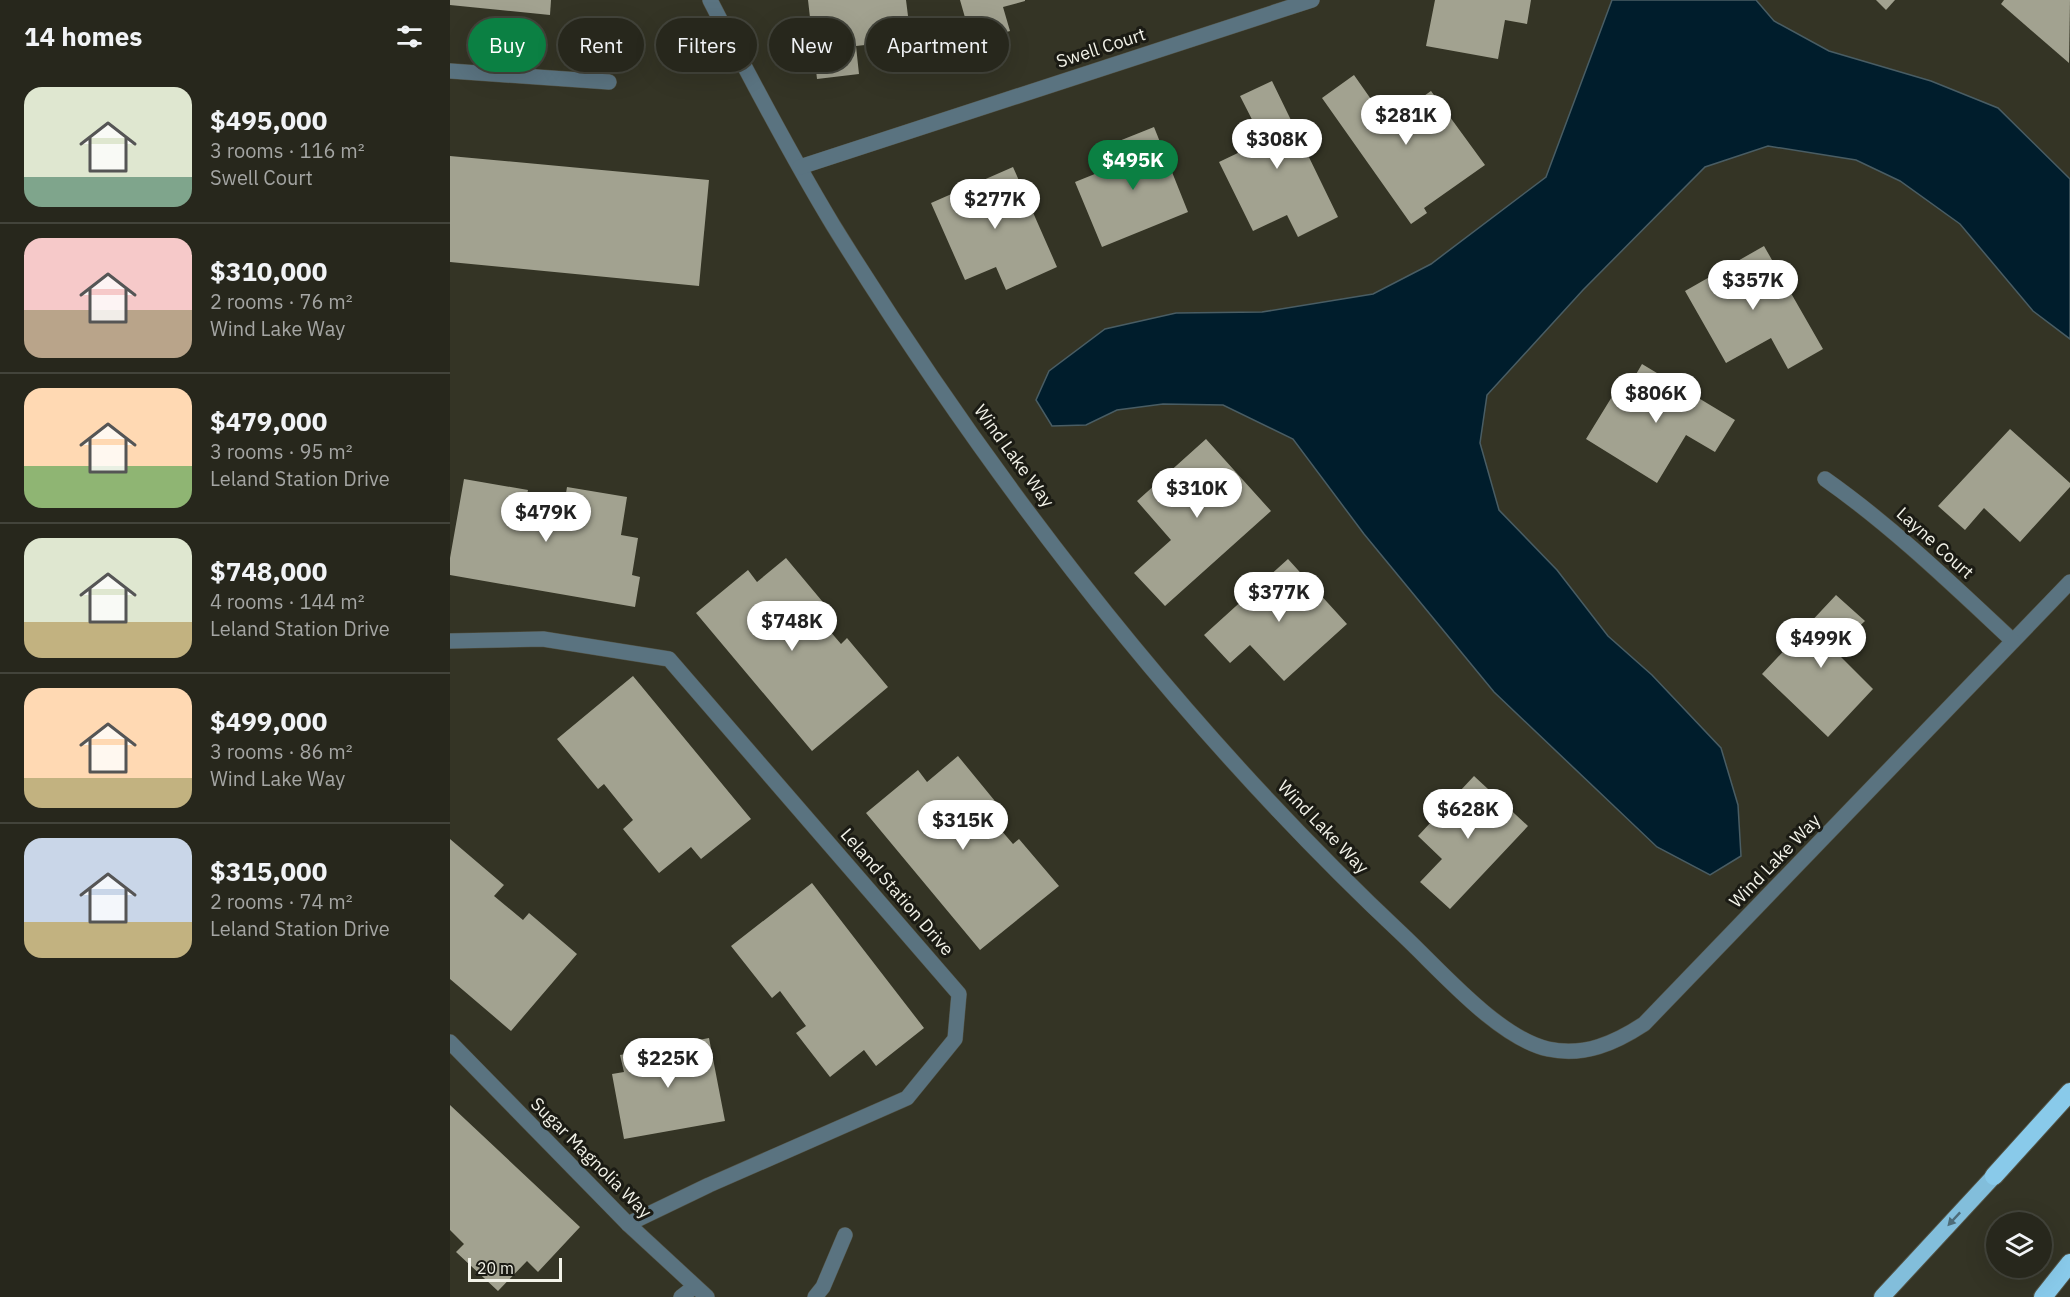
<!DOCTYPE html>
<meta charset="utf-8">
<style>
body{margin:0;font-family:"IBM Plex Sans",sans-serif;background:#333329;color:#f1f3f6;height:100vh;display:flex;flex-direction:column;font-size:22px;white-space:nowrap}
*{box-sizing:border-box;margin:0}
p{font-size:20px;color:#a4a5a3}
.icon{flex:none;width:33px;height:33px;fill:none;stroke:currentColor;stroke-width:2;stroke-linecap:round;stroke-linejoin:round}
.map{position:relative;flex:1;overflow:hidden}
.panel{display:flex;flex-direction:column;background:#27271c;width:450px}
.panel>*{flex:none}
.banner{position:absolute;left:18px;top:18px;width:570px;height:54px;display:flex;gap:12px}
.controls{position:absolute;left:1536px;top:1212px;display:grid;gap:12px}
.controls a{display:grid;place-items:center;width:66px;height:66px;border-radius:50%;background:#27271c;box-shadow:0 6px 24px #0002,0 0 0 2px #43443b;font-size:30px}
.scale{position:absolute;left:18px;bottom:15px;width:94px;box-sizing:border-box;padding-left:6px;border:3px solid #f2f2e8;border-top:0;font-size:16px;line-height:21px;white-space:nowrap;color:#f2f2e8;-webkit-text-stroke:4px #1b1b14;paint-order:stroke}
.price{position:absolute;translate:-50% -51px;padding:0 14px;border-radius:21px;background:#fff;color:#222;font-size:20px;line-height:39px;filter:drop-shadow(0 2px 3px #0008)}
.price::after{content:'';position:absolute;left:50%;top:36px;width:18px;height:14px;margin-left:-9px;background:inherit;clip-path:polygon(0 0,100% 0,50% 100%)}
.price.on{background:#0b8043;color:#fff}
ul{padding:0;list-style:none}
li{display:flex;align-items:center;gap:18px;height:150px;padding:0 24px}
li+li{border-top:2px solid #43443b}
li span{display:grid;place-items:center;flex:none;width:168px;height:120px;border-radius:18px;color:#555}
li>.icon{margin-inline-start:auto}
span .icon{width:72px;height:72px;fill:#fffc;stroke-width:1}
li b{font-size:26px}
h2{display:flex;justify-content:space-between;align-items:center;height:72px;padding:0 24px;font-size:26px}
.tag{padding:0 21px;border-radius:27px;background:#27271c;box-shadow:0 6px 24px #0002,0 0 0 2px #43443b;font-size:21px;line-height:54px}
.tag.on{background:#0b8043;color:#fff}
main{display:flex;flex:1;min-height:0}
.map>svg:first-child{display:block}
.water{fill:#001d2c;stroke:#495d64;stroke-width:1.5}
.building{fill:#a2a290}
.lines{fill:none;stroke-linecap:round;stroke-linejoin:round}
.service-casing{stroke:#525244;stroke-width:16}
.minor-casing{stroke:#525244;stroke-width:16}
.trunk-casing{stroke:#525244;stroke-width:18}
.motorway-casing{stroke:#525244;stroke-width:20}
.service{stroke:#5a7380;stroke-width:15}
.minor{stroke:#5a7380;stroke-width:15}
.trunk{stroke:#82bedb;stroke-width:16}
.motorway{stroke:#89caea;stroke-width:18}
.oneway{fill:#4e6c78}
.labels{text-anchor:middle;stroke-width:6;stroke-linejoin:round;paint-order:stroke}
.street-label{font-size:18px;fill:#f2f2e8;stroke:#1b1b14}
</style>
<main>
<section class="panel">
<h2>14 homes<svg class="icon" aria-label="filters" viewBox="0 0 24 24"><path d="M4 7h16M4 17h16"/><circle cx="9" cy="7" r="2"/><circle cx="15" cy="17" r="2"/></svg></h2>
<ul>
<li><span style="background:linear-gradient(#dfe7d0 75%,#7fa58c 0)"><svg class="icon" aria-label="home" viewBox="0 0 24 24"><path d="M3 11l9-7 9 7M6 9v11h12V9"/></svg></span><div><b>$495,000</b><p>3 rooms · 116 m²</p><p>Swell Court</p></div></li>
<li><span style="background:linear-gradient(#f6c9c9 60%,#b9a48a 0)"><svg class="icon" aria-label="home" viewBox="0 0 24 24"><path d="M3 11l9-7 9 7M6 9v11h12V9"/></svg></span><div><b>$310,000</b><p>2 rooms · 76 m²</p><p>Wind Lake Way</p></div></li>
<li><span style="background:linear-gradient(#ffd9b3 65%,#8fb573 0)"><svg class="icon" aria-label="home" viewBox="0 0 24 24"><path d="M3 11l9-7 9 7M6 9v11h12V9"/></svg></span><div><b>$479,000</b><p>3 rooms · 95 m²</p><p>Leland Station Drive</p></div></li>
<li><span style="background:linear-gradient(#dfe7d0 70%,#c2b280 0)"><svg class="icon" aria-label="home" viewBox="0 0 24 24"><path d="M3 11l9-7 9 7M6 9v11h12V9"/></svg></span><div><b>$748,000</b><p>4 rooms · 144 m²</p><p>Leland Station Drive</p></div></li>
<li><span style="background:linear-gradient(#ffd9b3 75%,#c2b280 0)"><svg class="icon" aria-label="home" viewBox="0 0 24 24"><path d="M3 11l9-7 9 7M6 9v11h12V9"/></svg></span><div><b>$499,000</b><p>3 rooms · 86 m²</p><p>Wind Lake Way</p></div></li>
<li><span style="background:linear-gradient(#c9d6e8 70%,#c2b280 0)"><svg class="icon" aria-label="home" viewBox="0 0 24 24"><path d="M3 11l9-7 9 7M6 9v11h12V9"/></svg></span><div><b>$315,000</b><p>2 rooms · 74 m²</p><p>Leland Station Drive</p></div></li>
</ul>
</section>
<div class="map">
<svg width="1620" height="1297" viewBox="0 0 1620 1297">
<rect width="100%" height="100%" fill="#343425"/>
<path class="water" d="M1162,0H1306L1324,21L1379,51L1481,81L1548,108L1620,179V339L1583,311L1510,224L1450,181L1406,160L1318,146L1255,167L1133,290L1037,395L1030,443L1049,510L1107,570L1158,636L1202,675L1271,748L1288,805L1291,856L1260,875L1207,847L1044,692L914,534L843,439L773,405L713,404L667,410L636,425L602,426L586,400L599,371L655,329L726,313L812,312L923,294L981,264L1096,177Z"/>
<g class="building">
<path d="M0,0H101L100,15L0,5Z"/>
<path d="M358,0H456L461,40L406,46L409,74L367,79Z"/>
<path d="M510,0H575V1L553,7L560,31L522,42Z"/>
<path d="M985,0H1081L1077,24L1055,20L1048,59L976,46Z"/>
<path d="M1426,0H1445L1436,10Z"/>
<path d="M1554,0H1620L1619,63L1551,4Z"/>
<path d="M904,75L937,122L981,91L1035,165L974,208L977,213L961,224L872,98Z"/>
<path d="M822,81L888,217L848,237L837,215L803,231L769,162L813,141L790,96Z"/>
<path d="M704,127L738,212L652,247L625,182L677,161L669,141Z"/>
<path d="M0,156L259,180L249,286L0,262Z"/>
<path d="M563,167L607,267L556,290L546,267L515,280L481,203Z"/>
<path d="M1314,246L1373,349L1338,369L1321,338L1276,363L1235,291Z"/>
<path d="M1192,364L1285,420L1265,452L1236,435L1207,483L1136,439L1163,395L1171,400Z"/>
<path d="M1560,429L1620,483V487L1570,542L1534,508L1515,530L1488,506Z"/>
<path d="M756,439L821,511L715,606L684,573L721,540L687,501Z"/>
<path d="M14,479L78,490L76,499L114,505L117,487L177,497L171,535L188,538L182,575L190,577L185,607L0,575V558Z"/>
<path d="M336,558L377,607L367,616L391,644L397,638L438,687L362,751L246,613L298,570L307,582Z"/>
<path d="M838,559L897,624L834,681L800,645L780,663L754,635Z"/>
<path d="M1386,595L1415,621L1384,650L1423,689L1378,737L1312,674Z"/>
<path d="M183,676L301,819L251,859L241,847L209,873L173,829L183,820L154,784L148,789L107,739Z"/>
<path d="M508,756L549,806L538,815L563,844L569,839L609,886L530,950L416,813L468,770L477,782Z"/>
<path d="M1024,776L1078,826L1000,909L970,882L992,859L968,836Z"/>
<path d="M0,839L54,885L44,896L73,920L79,913L127,954L61,1031L0,979Z"/>
<path d="M362,883L474,1028L426,1066L414,1050L380,1077L346,1033L356,1026L330,991L322,998L281,946Z"/>
<path d="M259,1038L275,1121L174,1139L162,1074L174,1072L170,1055Z"/>
<path d="M0,1105L130,1227L88,1272L77,1261L48,1291L6,1252L14,1244L0,1230Z"/>
</g>
<g class="lines">
<g class="service-casing">
<g id="service">
<path d="M231,1297L244,1287"/>
<path d="M365,1297L373,1287L395,1235"/>
</g>
</g>
<g class="minor-casing">
<g id="minor">
<path d="M260,0C299,76 339,152 383,225C543,483 733,729 955,937C992,972 1049,1038 1098,1049C1134,1057 1165,1043 1194,1024L1620,582"/>
<path d="M0,71L159,82"/>
<path d="M350,167L862,0"/>
<path d="M1375,479C1443,527 1502,584 1563,641"/>
<path d="M0,641L93,639L219,659L509,994L505,1039L457,1098L259,1185L178,1224"/>
<path d="M0,1042L178,1224L257,1297"/>
</g>
</g>
<g class="trunk-casing">
<path id="trunk" d="M1432,1297L1544,1176"/>
</g>
<g class="motorway-casing">
<g id="motorway">
<path d="M1544,1176L1620,1092"/>
<path d="M1593,1297L1620,1263"/>
</g>
</g>
<use href="#service" class="service"/>
<use href="#minor" class="minor"/>
<use href="#trunk" class="trunk"/>
<use href="#motorway" class="motorway"/>
</g>
<defs><path id="oneway-solid" d="M-6-.8H1V-3.2L6.5 0L1 3.2V.8H-6Z" transform="scale(1.5)"/></defs>
<use class="oneway" href="#oneway-solid" transform="translate(1504 1219) rotate(133)"/>
<g class="labels">
<g class="street-label">
<text transform="translate(651 48) rotate(-18)" y="6">Swell Court</text>
<text transform="translate(564 456) rotate(54)" y="6">Wind Lake Way</text>
<text transform="translate(1485 543) rotate(42)" y="6">Layne Court</text>
<text transform="translate(873 827) rotate(46)" y="6">Wind Lake Way</text>
<text transform="translate(1325 861) rotate(-46)" y="6">Wind Lake Way</text>
<text transform="translate(447 892) rotate(49)" y="6">Leland Station Drive</text>
<text transform="translate(141 1158) rotate(45)" y="6">Sugar Magnolia Way</text>
</g>
</g>
</svg>
<div class="controls">
<a><svg class="icon" aria-label="layers" viewBox="0 0 24 24"><path d="M12 4l9 5-9 5-9-5zM3 14l9 5 9-5"/></svg></a>
</div>
<div class="scale">20 m</div>
<b class="price" style="left:956px;top:146px">$281K</b>
<b class="price" style="left:827px;top:170px">$308K</b>
<b class="price on" style="left:683px;top:191px">$495K</b>
<b class="price" style="left:545px;top:230px">$277K</b>
<b class="price" style="left:1303px;top:311px">$357K</b>
<b class="price" style="left:1206px;top:424px">$806K</b>
<b class="price" style="left:747px;top:519px">$310K</b>
<b class="price" style="left:96px;top:543px">$479K</b>
<b class="price" style="left:829px;top:623px">$377K</b>
<b class="price" style="left:342px;top:652px">$748K</b>
<b class="price" style="left:1371px;top:669px">$499K</b>
<b class="price" style="left:1018px;top:840px">$628K</b>
<b class="price" style="left:513px;top:851px">$315K</b>
<b class="price" style="left:218px;top:1089px">$225K</b>
<div class="banner">
<a class="tag on">Buy</a>
<a class="tag">Rent</a>
<a class="tag">Filters</a>
<a class="tag">New</a>
<a class="tag">Apartment</a>
</div>
</div>
</main>
